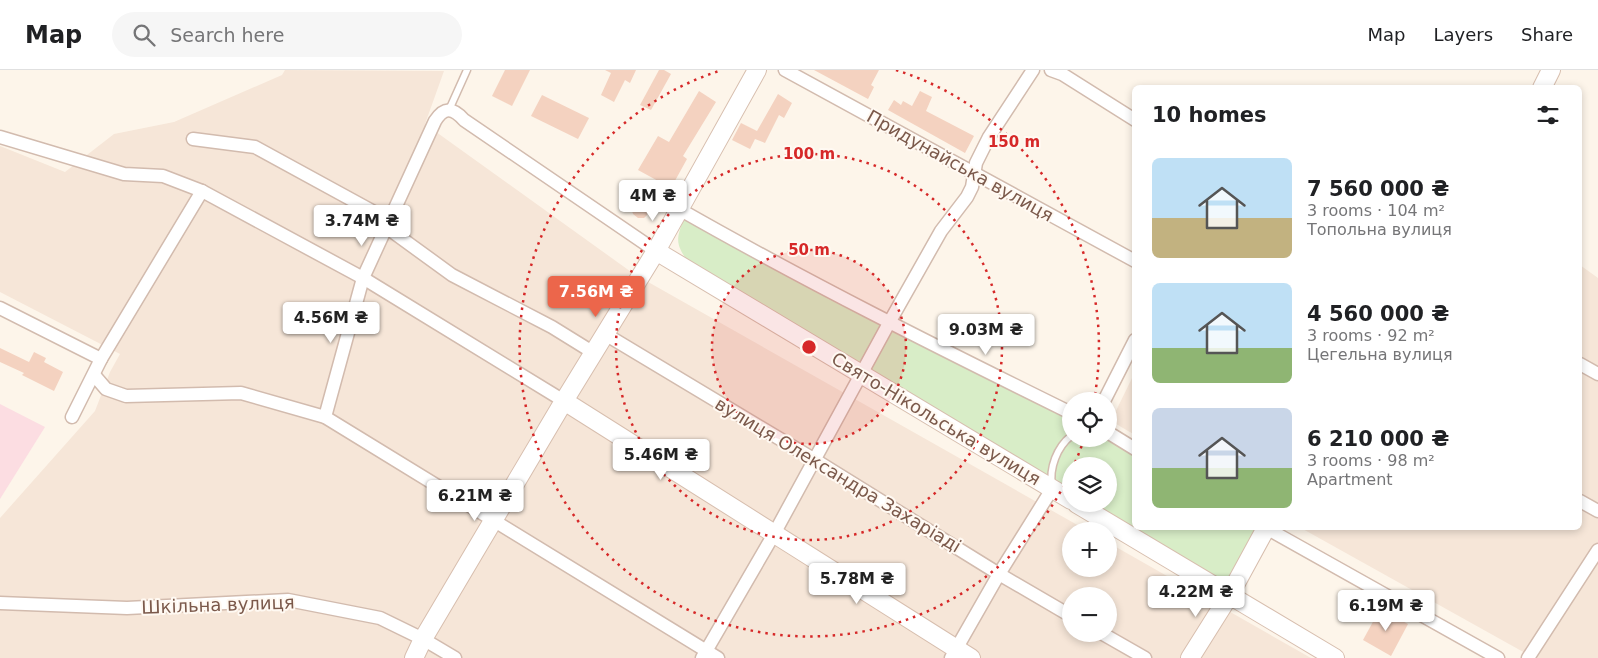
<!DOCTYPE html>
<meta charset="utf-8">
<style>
body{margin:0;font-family:"DejaVu Sans",sans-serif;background:#f6f6f6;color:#202124;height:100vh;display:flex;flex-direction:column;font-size:19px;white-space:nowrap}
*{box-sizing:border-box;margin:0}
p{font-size:16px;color:#757577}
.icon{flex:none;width:28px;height:28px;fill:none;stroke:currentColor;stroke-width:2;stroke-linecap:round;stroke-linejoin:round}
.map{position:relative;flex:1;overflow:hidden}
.details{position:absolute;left:1132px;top:15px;width:450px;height:445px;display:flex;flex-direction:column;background:#fff;border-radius:8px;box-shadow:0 2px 8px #0003}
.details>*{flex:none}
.fabs{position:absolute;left:1062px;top:322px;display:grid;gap:10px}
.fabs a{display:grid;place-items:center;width:55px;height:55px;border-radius:50%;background:#fff;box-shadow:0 2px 8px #0003;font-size:25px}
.price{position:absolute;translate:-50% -42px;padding:0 11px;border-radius:5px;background:#fff;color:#222;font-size:16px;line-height:32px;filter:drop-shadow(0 1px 2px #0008)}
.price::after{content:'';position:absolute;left:50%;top:30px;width:15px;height:11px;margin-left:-8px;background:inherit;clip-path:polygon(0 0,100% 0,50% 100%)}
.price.on{background:#ec664b;color:#fff}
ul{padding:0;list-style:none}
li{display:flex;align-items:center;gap:15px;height:125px;padding:0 20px}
li span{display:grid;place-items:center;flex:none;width:140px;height:100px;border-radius:8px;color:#555}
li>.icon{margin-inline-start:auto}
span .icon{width:60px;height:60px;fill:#fffc;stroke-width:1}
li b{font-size:21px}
h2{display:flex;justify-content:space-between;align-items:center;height:60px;padding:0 20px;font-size:21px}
header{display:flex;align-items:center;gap:30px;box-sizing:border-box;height:70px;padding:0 25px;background:#fff;border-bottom:1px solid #e0e0e0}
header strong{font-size:24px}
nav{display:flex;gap:28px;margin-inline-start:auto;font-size:18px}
.search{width:350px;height:45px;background:#f6f6f6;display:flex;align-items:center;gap:12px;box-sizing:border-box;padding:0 18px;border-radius:28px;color:#757577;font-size:19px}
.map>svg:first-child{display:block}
.residential{fill:#f6e6d8;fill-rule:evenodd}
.medical{fill:#fcdde2}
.green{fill:#d8edc7}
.building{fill:#f4d2c0}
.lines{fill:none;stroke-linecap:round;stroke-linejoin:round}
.lane-casing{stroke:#d2bbae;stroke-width:9}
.street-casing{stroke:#d2bbae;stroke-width:15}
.secondary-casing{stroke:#d7beae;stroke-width:20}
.lane{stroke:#fff;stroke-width:6}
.street{stroke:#fff;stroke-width:12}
.secondary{stroke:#fff;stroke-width:18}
.ring{fill:none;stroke:#d62828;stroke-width:2.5;stroke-dasharray:2.5 5}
.labels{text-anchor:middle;stroke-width:4;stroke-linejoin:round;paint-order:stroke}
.street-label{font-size:18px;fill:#7b594b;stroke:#fff9f2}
.centre{fill:#d62828;stroke:#fff9f2;stroke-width:2.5}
.ring-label{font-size:15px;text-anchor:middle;font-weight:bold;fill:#d62828;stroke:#fff9f2;stroke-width:4;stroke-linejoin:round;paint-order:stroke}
</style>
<header>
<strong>Map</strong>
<div class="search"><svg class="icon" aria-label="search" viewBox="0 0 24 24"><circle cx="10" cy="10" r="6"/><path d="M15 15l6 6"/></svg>Search here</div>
<nav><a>Map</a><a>Layers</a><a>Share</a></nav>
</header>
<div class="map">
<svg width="1598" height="588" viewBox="0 0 1598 588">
<rect width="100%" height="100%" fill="#fdf5ea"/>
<g class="residential">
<path d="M285,0L444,1L425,54L634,204L1088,461H1071V499H1109V473L1311,588H0V448L95,341L110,302L120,284L0,222V76L65,102L114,64L174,52L282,5ZM1071,526H1109V564H1071Z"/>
<path d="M1580,195L1598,208V588H1534L1301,458H1580Z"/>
<path d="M1135,302V365L1111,351Z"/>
</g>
<path class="medical" d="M0,334L45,357L0,429Z"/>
<path class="green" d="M684,148L1071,349V369H1108L1135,385V458H1255L1257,460L1233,509L1227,512L1218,510L1091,434H1109V396H1071V422L690,195C676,174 675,172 684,148Z"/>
<g class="building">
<path d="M505,0H530L512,36L492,26Z"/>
<path d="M605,0H636L630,13L625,10L614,32L601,25L611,3Z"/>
<path d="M659,0H664L671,4L651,40L640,35Z"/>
<path d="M814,0H879L871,15L874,17L868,29Z"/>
<path d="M699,21L716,32L683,86L687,89L671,118L638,100L658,66L669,72Z"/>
<path d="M920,21L932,27L926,41L974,66L965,83L888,40L894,30L901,35L903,31L912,36Z"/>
<path d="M778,24L792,33L784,48L779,45L765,73L755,69L750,79L732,70L741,53L757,61Z"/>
<path d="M542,25L589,48L578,69L531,46Z"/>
<path d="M625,123L646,134L649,139L647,145L644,148H638L633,144L632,141L619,133Z"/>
<path d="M0,278L29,292L34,282L46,288L44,292L63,302L54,321L22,305L24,303L0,292Z"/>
<path d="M1380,539L1408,554L1391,586L1363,570Z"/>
</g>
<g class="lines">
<g class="lane-casing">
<g id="lane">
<path d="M449,40L467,0"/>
<path d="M1052,416C1049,398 1057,377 1071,366"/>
</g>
</g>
<g class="street-casing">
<g id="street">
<path d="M785,0L1135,191"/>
<path d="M1051,0L1062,4L1135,50"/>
<path d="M0,67L124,104L163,106L202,121L363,208L564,331"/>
<path d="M193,69L255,77L374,142L386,157L452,205L552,257L594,283"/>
<path d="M679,139C807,212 939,278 1071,343"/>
<path d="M0,238L101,289"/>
<path d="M605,264L815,390L999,504L1071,546"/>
<path d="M1580,294L1598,304"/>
<path d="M94,305L106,319L126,326L241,323L325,347L718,588"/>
<path d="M1104,331L1135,270"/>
<path d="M72,347L101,289L202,121"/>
<path d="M325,347L363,208L435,51C444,37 452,37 464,50L656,181"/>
<path d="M1109,363L1135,379"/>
<path d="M1580,431L1598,441"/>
<path d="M1266,458L1498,588"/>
<path d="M0,533L127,538L288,530L380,548L423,569L455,588"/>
<path d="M1103,564L1145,588"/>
<path d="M702,588L774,464L889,253L941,161L967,127L972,117L976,93L989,67L1033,0"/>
<path d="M951,588L999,504L1052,419"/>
<path d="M1528,588L1598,480"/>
</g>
</g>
<g class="secondary-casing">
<g id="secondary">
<path d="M1542,18L1551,0"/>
<path d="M656,181L1071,430"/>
<path d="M564,331L971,588"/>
<path d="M1077,434L1335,588"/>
<path d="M414,588L423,569L564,331L656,181L757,0"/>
<path d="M1190,588L1229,526L1266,458"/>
</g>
</g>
<use href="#lane" class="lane"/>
<use href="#street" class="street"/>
<use href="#secondary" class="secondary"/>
</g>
<circle cx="809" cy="277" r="97" fill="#d62828" fill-opacity=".12"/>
<g class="ring">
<circle cx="809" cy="277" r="97"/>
<circle cx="809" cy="277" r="193"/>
<path d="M1084 369A290 290 0 0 1 1074 395M1071 402A290 290 0 1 1 722 0M896 0A290 290 0 0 1 1094 330"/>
</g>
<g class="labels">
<g class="street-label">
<text transform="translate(960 96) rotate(29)" y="6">Придунайська вулиця</text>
<text transform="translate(936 349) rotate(31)" y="6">Свято-Нікольська вулиця</text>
<text transform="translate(838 405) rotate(31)" y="6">вулиця Олександра Захаріаді</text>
<text transform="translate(218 535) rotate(-2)" y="6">Шкільна вулиця</text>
</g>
</g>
<circle cx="809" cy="277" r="8" class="centre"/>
<g class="ring-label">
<text x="1014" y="77">150 m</text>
<text x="809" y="89">100 m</text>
<text x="809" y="185">50 m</text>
</g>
</svg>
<div class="fabs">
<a><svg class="icon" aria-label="locate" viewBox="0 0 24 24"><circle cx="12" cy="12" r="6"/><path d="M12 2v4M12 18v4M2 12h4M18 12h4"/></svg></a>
<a><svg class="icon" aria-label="layers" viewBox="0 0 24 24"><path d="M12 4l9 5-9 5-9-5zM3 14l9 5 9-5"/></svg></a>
<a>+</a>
<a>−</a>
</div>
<b class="price" style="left:653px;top:152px">4M ₴</b>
<b class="price" style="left:362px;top:177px">3.74M ₴</b>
<b class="price on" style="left:596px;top:248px">7.56M ₴</b>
<b class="price" style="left:331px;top:274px">4.56M ₴</b>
<b class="price" style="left:986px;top:286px">9.03M ₴</b>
<b class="price" style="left:661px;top:411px">5.46M ₴</b>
<b class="price" style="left:475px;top:452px">6.21M ₴</b>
<b class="price" style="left:857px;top:535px">5.78M ₴</b>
<b class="price" style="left:1196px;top:548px">4.22M ₴</b>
<b class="price" style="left:1386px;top:562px">6.19M ₴</b>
<section class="details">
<h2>10 homes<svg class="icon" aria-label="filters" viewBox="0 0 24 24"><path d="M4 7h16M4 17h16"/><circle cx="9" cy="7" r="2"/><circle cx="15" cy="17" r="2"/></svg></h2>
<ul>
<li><span style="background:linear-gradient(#bfe0f5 60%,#c2b280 0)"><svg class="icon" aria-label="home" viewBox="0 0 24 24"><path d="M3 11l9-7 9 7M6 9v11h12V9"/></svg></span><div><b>7 560 000 ₴</b><p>3 rooms · 104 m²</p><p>Топольна вулиця</p></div></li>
<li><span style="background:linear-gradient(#bfe0f5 65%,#8fb573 0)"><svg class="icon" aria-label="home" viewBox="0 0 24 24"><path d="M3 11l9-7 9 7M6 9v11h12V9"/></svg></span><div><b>4 560 000 ₴</b><p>3 rooms · 92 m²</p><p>Цегельна вулиця</p></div></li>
<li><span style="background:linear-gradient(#c9d6e8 60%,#8fb573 0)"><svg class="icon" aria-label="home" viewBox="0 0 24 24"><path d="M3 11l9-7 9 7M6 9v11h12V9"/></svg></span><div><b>6 210 000 ₴</b><p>3 rooms · 98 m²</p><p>Apartment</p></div></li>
</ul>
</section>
</div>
